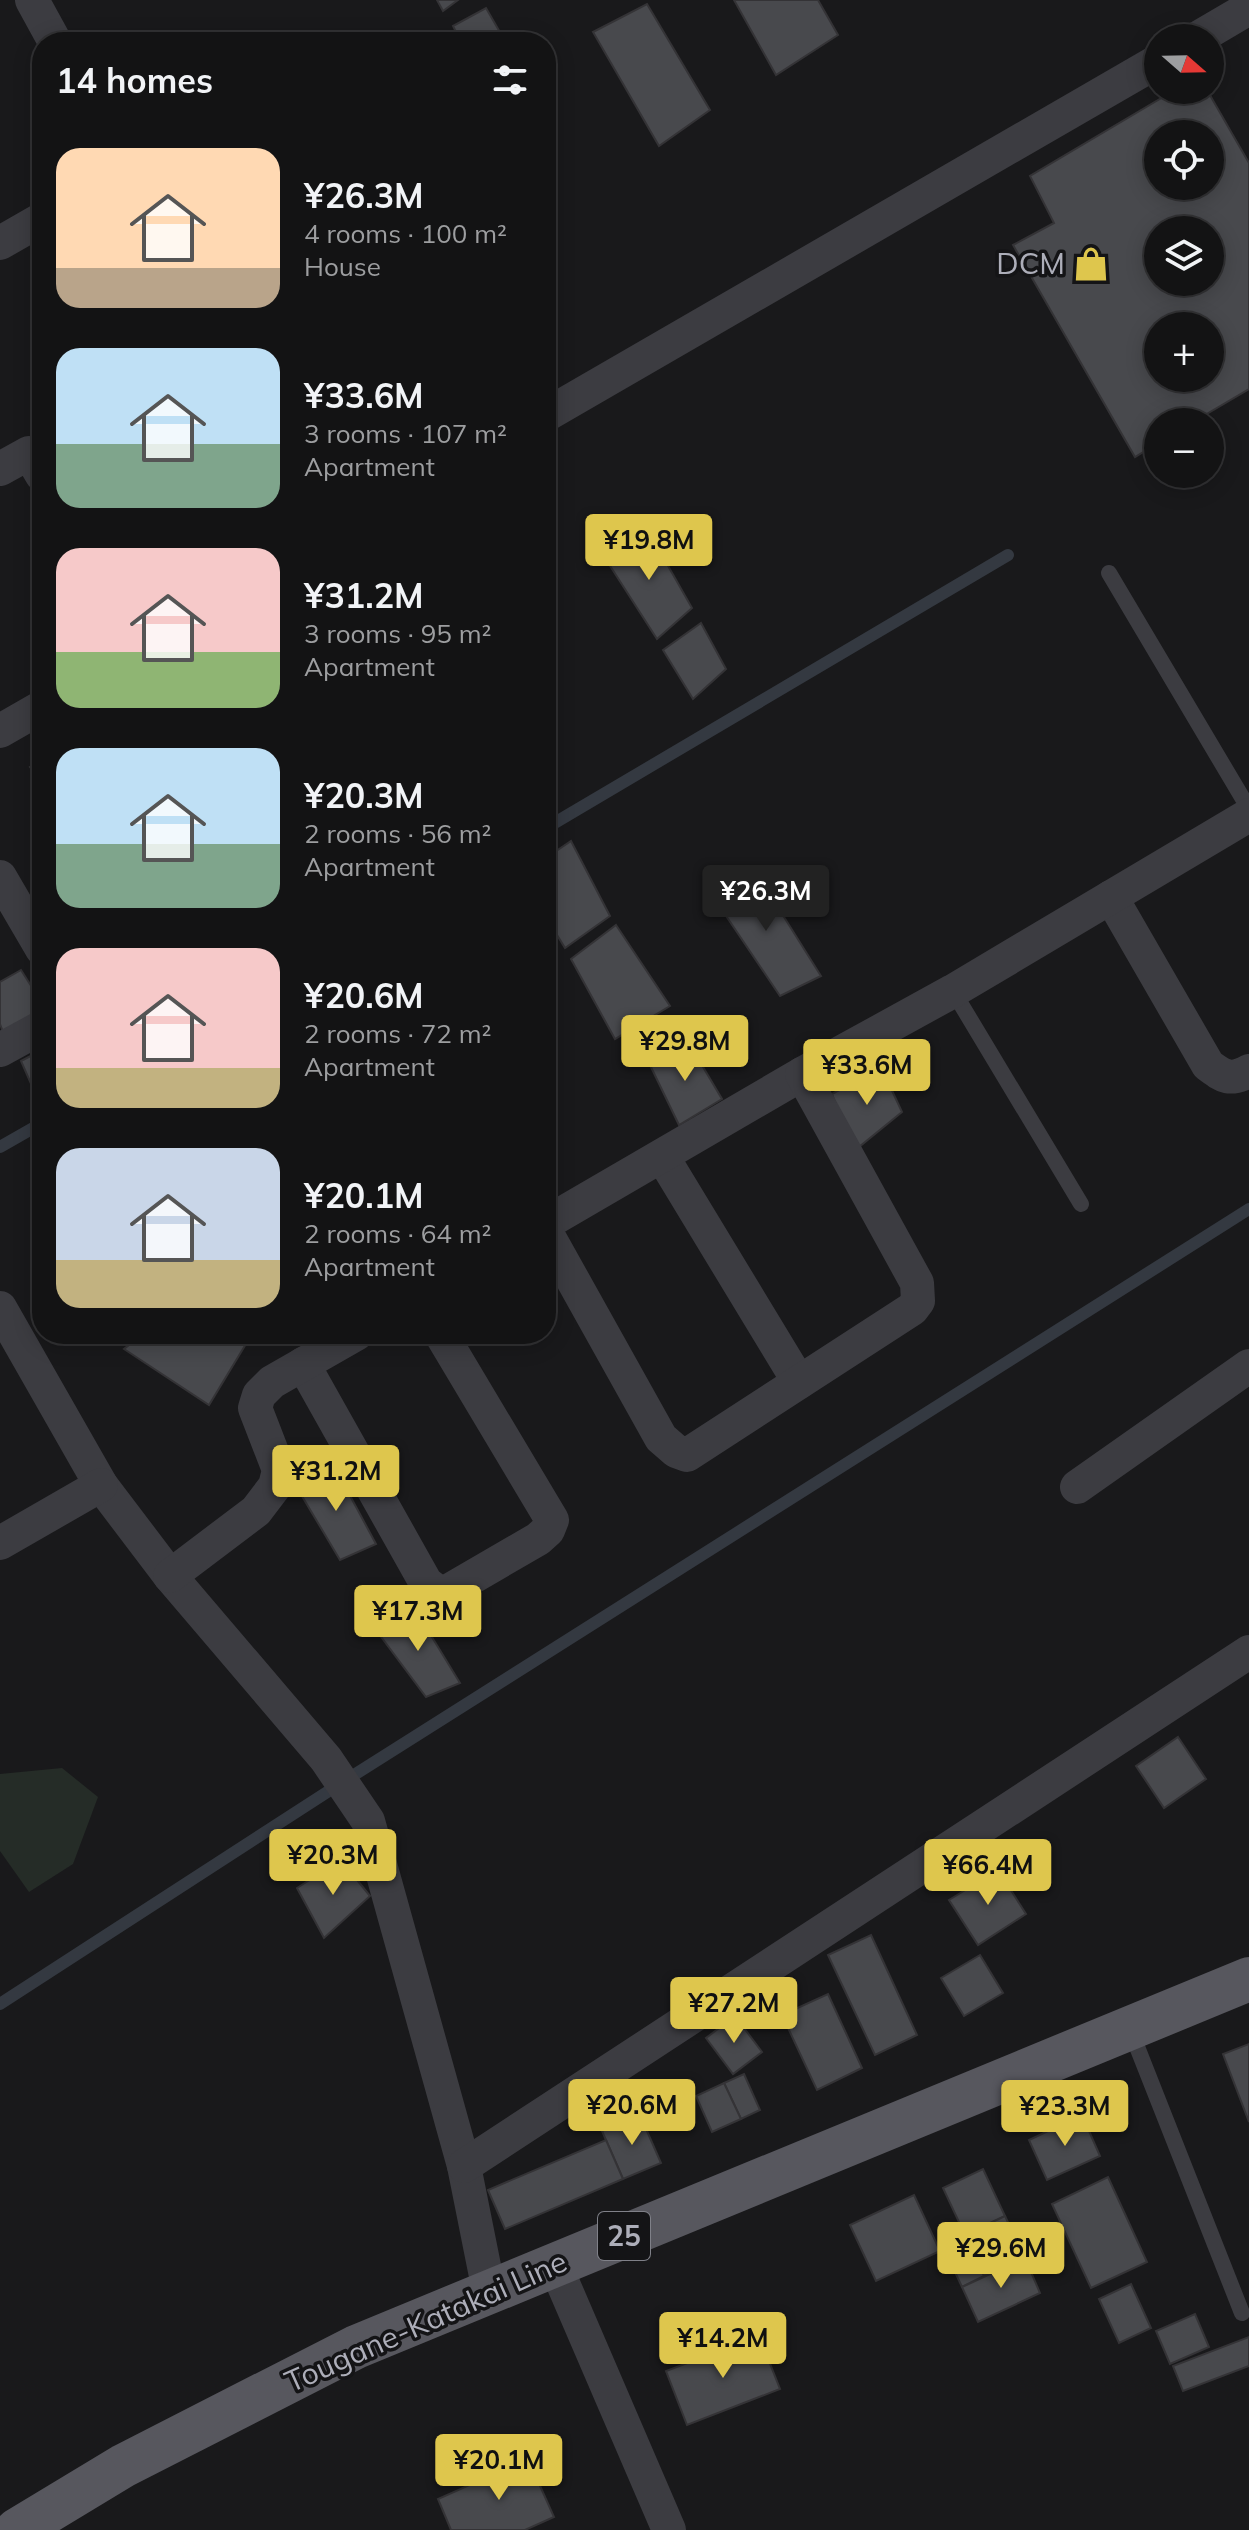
<!DOCTYPE html>
<meta charset="utf-8">
<style>
body{margin:0;font-family:Mulish,sans-serif;background:#1c1c1d;color:#f1f3f6;height:100vh;display:flex;flex-direction:column;font-size:30px;white-space:nowrap}
*{box-sizing:border-box;margin:0}
p{font-size:26px;color:#9d9ea0}
.icon{flex:none;width:44px;height:44px;fill:none;stroke:currentColor;stroke-width:2;stroke-linecap:round;stroke-linejoin:round}
.map{position:relative;flex:1;overflow:hidden}
.panel{position:absolute;left:32px;top:32px;width:524px;height:1312px;display:flex;flex-direction:column;background:#131314;border-radius:32px;box-shadow:0 4px 20px #0003,0 0 0 2px #323234}
.panel>*{flex:none}
.needle{width:52px;rotate:110deg}
.controls{position:absolute;left:1144px;top:24px;display:grid;gap:16px}
.controls a{display:grid;place-items:center;width:80px;height:80px;border-radius:50%;background:#131314;box-shadow:0 4px 20px #0003,0 0 0 2px #323234;font-size:40px}
.price{position:absolute;translate:-50% -68px;padding:0 18px;border-radius:8px;background:#dec64d;color:#111;font-size:26px;line-height:52px;filter:drop-shadow(0 2px 4px #0008)}
.price::after{content:'';position:absolute;left:50%;top:48px;width:24px;height:18px;margin-left:-12px;background:inherit;clip-path:polygon(0 0,100% 0,50% 100%)}
.price.active{background:#222;color:#fff}
ul{padding:0;list-style:none}
li{display:flex;align-items:center;gap:24px;height:200px;padding:0 24px}
li span{display:grid;place-items:center;flex:none;width:224px;height:160px;border-radius:24px;color:#555}
li>.icon{margin-inline-start:auto}
span .icon{width:96px;height:96px;fill:#fffc;stroke-width:1}
li b{font-size:34px}
h2{display:flex;justify-content:space-between;align-items:center;height:96px;padding:0 24px;font-size:34px}
.map>svg:first-child{display:block}
.green{fill:#252c27}
.lines{fill:none;stroke-linecap:round;stroke-linejoin:round}
.stream{stroke:#343941;stroke-width:12}
.building{fill:#48494d;stroke:#343336;stroke-width:2;fill-rule:evenodd}
.service{stroke:#3c3c41;stroke-width:16}
.minor{stroke:#3c3c41;stroke-width:34}
.primary{stroke:#57575e;stroke-width:44}
.labels{text-anchor:middle;stroke-width:7;stroke-linejoin:round;paint-order:stroke}
.shield{fill:#141416;stroke:#7f8088;stroke-width:2}
.shield-label{font-size:28px;font-weight:bold;fill:#adaeb9}
.poi-label{font-size:30px;fill:#adaeb9;stroke:#141416;text-anchor:end}
.street-label{font-size:30px;fill:#adaeb9;stroke:#141416}
</style>
<div class="map">
<svg width="1249" height="2530" viewBox="0 0 1249 2530">
<rect width="100%" height="100%" fill="#19191b"/>
<path class="green" d="M62,1768L98,1797L73,1864L29,1892L0,1851V1774Z"/>
<g class="lines">
<g class="stream">
<path d="M546,828L1008,555"/>
<path d="M0,1147L42,1123"/>
<path d="M0,2004L335,1787L1249,1209"/>
</g>
</g>
<g class="building">
<path d="M437,0H458L443,11Z"/>
<path d="M734,0H818L838,35L776,75Z"/>
<path d="M647,4L710,110L659,146L593,32Z"/>
<path d="M486,8L501,34L490,42H461L453,26Z"/>
<path d="M1175,90H1207L1249,163V389L1193,422H1158V443L1135,457L1013,245L1054,223L1030,176ZM1158,134H1210V186H1158ZM1158,230H1210V282H1158ZM1158,326H1210V378H1158Z"/>
<path d="M646,527L692,608L657,639L605,558Z"/>
<path d="M701,623L726,669L693,699L663,650Z"/>
<path d="M42,759V783L30,767Z"/>
<path d="M546,800L554,813L546,817Z"/>
<path d="M571,841L610,916L565,948L546,917V858Z"/>
<path d="M754,869L821,976L780,996L712,895Z"/>
<path d="M616,925L670,1006L615,1039L571,959Z"/>
<path d="M21,970L42,1003V1011L3,1032L0,1024V982Z"/>
<path d="M687,1040L722,1099L679,1125L650,1065Z"/>
<path d="M42,1050V1100L39,1102L21,1061Z"/>
<path d="M881,1067L902,1112L854,1151L832,1094Z"/>
<path d="M143,1334H252L209,1405L124,1349Z"/>
<path d="M333,1464L376,1544L340,1560L296,1486Z"/>
<path d="M413,1606L460,1683L426,1697L376,1630Z"/>
<path d="M1178,1737L1206,1779L1164,1808L1136,1766Z"/>
<path d="M341,1860L370,1896L324,1938L297,1888Z"/>
<path d="M998,1870L1026,1914L978,1945L949,1900Z"/>
<path d="M871,1935L917,2035L875,2055L828,1955Z"/>
<path d="M980,1955L1003,1993L964,2016L941,1978Z"/>
<path d="M828,1994L862,2068L817,2090L782,2015Z"/>
<path d="M735,2016L762,2052L733,2074L706,2038Z"/>
<path d="M1249,2044V2122L1223,2054Z"/>
<path d="M744,2074L760,2110L741,2119L724,2083Z"/>
<path d="M724,2083L741,2119L712,2132L696,2096Z"/>
<path d="M640,2115L661,2163L623,2179L602,2131Z"/>
<path d="M1082,2115L1100,2156L1047,2180L1029,2140Z"/>
<path d="M606,2140L623,2179L505,2229L488,2190Z"/>
<path d="M983,2169L1005,2216L965,2235L943,2188Z"/>
<path d="M1108,2177L1147,2262L1091,2288L1052,2204Z"/>
<path d="M914,2195L940,2251L876,2281L850,2225Z"/>
<path d="M1005,2216L1025,2258L984,2276L965,2235Z"/>
<path d="M969,2244L984,2276L962,2287L947,2255Z"/>
<path d="M1025,2258L1040,2293L978,2322L962,2287Z"/>
<path d="M1131,2284L1151,2328L1119,2343L1099,2299Z"/>
<path d="M1195,2314L1209,2347L1170,2364L1156,2331Z"/>
<path d="M759,2336L780,2389L687,2425L666,2371Z"/>
<path d="M1249,2337V2366L1183,2391L1173,2366Z"/>
<path d="M528,2459L554,2517L525,2530H451L438,2499Z"/>
</g>
<g class="lines">
<g class="service">
<path d="M1109,573L1249,809"/>
<path d="M953,991L1081,1204"/>
<path d="M1130,2029L1242,2313"/>
</g>
<g class="minor">
<path d="M32,0L55,42"/>
<path d="M1198,38L1249,8"/>
<path d="M0,243L42,219"/>
<path d="M546,415L1158,61"/>
<path d="M0,469L29,453L42,475"/>
<path d="M0,731L42,707"/>
<path d="M0,877L42,949"/>
<path d="M1111,897L1208,1065C1224,1077 1230,1081 1249,1071"/>
<path d="M0,1050L42,1027"/>
<path d="M662,1156L799,1382"/>
<path d="M546,1223L802,1074L953,991L1249,815"/>
<path d="M546,1232L661,1438L676,1451L687,1455L912,1309L918,1301L917,1283L802,1074"/>
<path d="M0,1308L101,1485L170,1576L326,1759L368,1821L464,2166L489,2291"/>
<path d="M303,1364L426,1583L435,1590L445,1593L538,1539L548,1530L552,1520L441,1334"/>
<path d="M1077,1487L1249,1366"/>
<path d="M0,1543L101,1485"/>
<path d="M170,1576L256,1511L275,1486L279,1470L255,1408L259,1395L272,1382L356,1334"/>
<path d="M464,2166L1249,1652"/>
<path d="M555,2265L669,2530"/>
</g>
<path class="primary" d="M17,2530L123,2466L356,2347L1249,1979"/>
</g>
<defs>
<g id="shop-bare" transform="scale(2.76)"><path d="M-5-2.5h2.3a2.7 3.5 0 0 1 5.4 0H5L5.5 6h-11ZM-1.5-2.5h3a1.5 2.3 0 0 0-3 0Z" fill="#dec64d" stroke="#141416" stroke-width="2.5" paint-order="stroke"/></g>
</defs>
<g fill-rule="evenodd">
<use href="#shop-bare" x="1091" y="264"/>
</g>
<g class="labels">
<rect class="shield" x="598" y="2212" width="52" height="48" rx="6"/>
<g class="shield-label">
<text x="624" y="2246">25</text>
</g>
<g class="poi-label">
<text x="1065" y="274">DCM</text>
</g>
<g class="street-label">
<text transform="translate(426 2322) rotate(-24)" y="10">Tougane-Katakai Line</text>
</g>
</g>
</svg>
<div class="controls">
<a><svg class="needle" viewBox="-14 -14 28 28"><path d="M0-13l5 13h-10z" fill="#e53935"/><path d="M0 13l5-13h-10z" fill="#9d9ea0"/></svg></a>
<a><svg class="icon" aria-label="locate" viewBox="0 0 24 24"><circle cx="12" cy="12" r="6"/><path d="M12 2v4M12 18v4M2 12h4M18 12h4"/></svg></a>
<a><svg class="icon" aria-label="layers" viewBox="0 0 24 24"><path d="M12 4l9 5-9 5-9-5zM3 14l9 5 9-5"/></svg></a>
<a>+</a>
<a>−</a>
</div>
<b class="price" style="left:649px;top:582px">¥19.8M</b>
<b class="price active" style="left:766px;top:933px">¥26.3M</b>
<b class="price" style="left:685px;top:1083px">¥29.8M</b>
<b class="price" style="left:867px;top:1107px">¥33.6M</b>
<b class="price" style="left:336px;top:1513px">¥31.2M</b>
<b class="price" style="left:418px;top:1653px">¥17.3M</b>
<b class="price" style="left:333px;top:1897px">¥20.3M</b>
<b class="price" style="left:988px;top:1907px">¥66.4M</b>
<b class="price" style="left:734px;top:2045px">¥27.2M</b>
<b class="price" style="left:632px;top:2147px">¥20.6M</b>
<b class="price" style="left:1065px;top:2148px">¥23.3M</b>
<b class="price" style="left:1001px;top:2290px">¥29.6M</b>
<b class="price" style="left:723px;top:2380px">¥14.2M</b>
<b class="price" style="left:499px;top:2502px">¥20.1M</b>
<section class="panel">
<h2>14 homes<svg class="icon" aria-label="filters" viewBox="0 0 24 24"><path d="M4 7h16M4 17h16"/><circle cx="9" cy="7" r="2"/><circle cx="15" cy="17" r="2"/></svg></h2>
<ul>
<li><span style="background:linear-gradient(#ffd9b3 75%,#b9a48a 0)"><svg class="icon" aria-label="home" viewBox="0 0 24 24"><path d="M3 11l9-7 9 7M6 9v11h12V9"/></svg></span><div><b>¥26.3M</b><p>4 rooms · 100 m²</p><p>House</p></div></li>
<li><span style="background:linear-gradient(#bfe0f5 60%,#7fa58c 0)"><svg class="icon" aria-label="home" viewBox="0 0 24 24"><path d="M3 11l9-7 9 7M6 9v11h12V9"/></svg></span><div><b>¥33.6M</b><p>3 rooms · 107 m²</p><p>Apartment</p></div></li>
<li><span style="background:linear-gradient(#f6c9c9 65%,#8fb573 0)"><svg class="icon" aria-label="home" viewBox="0 0 24 24"><path d="M3 11l9-7 9 7M6 9v11h12V9"/></svg></span><div><b>¥31.2M</b><p>3 rooms · 95 m²</p><p>Apartment</p></div></li>
<li><span style="background:linear-gradient(#bfe0f5 60%,#7fa58c 0)"><svg class="icon" aria-label="home" viewBox="0 0 24 24"><path d="M3 11l9-7 9 7M6 9v11h12V9"/></svg></span><div><b>¥20.3M</b><p>2 rooms · 56 m²</p><p>Apartment</p></div></li>
<li><span style="background:linear-gradient(#f6c9c9 75%,#c2b280 0)"><svg class="icon" aria-label="home" viewBox="0 0 24 24"><path d="M3 11l9-7 9 7M6 9v11h12V9"/></svg></span><div><b>¥20.6M</b><p>2 rooms · 72 m²</p><p>Apartment</p></div></li>
<li><span style="background:linear-gradient(#c9d6e8 70%,#c2b280 0)"><svg class="icon" aria-label="home" viewBox="0 0 24 24"><path d="M3 11l9-7 9 7M6 9v11h12V9"/></svg></span><div><b>¥20.1M</b><p>2 rooms · 64 m²</p><p>Apartment</p></div></li>
</ul>
</section>
</div>
